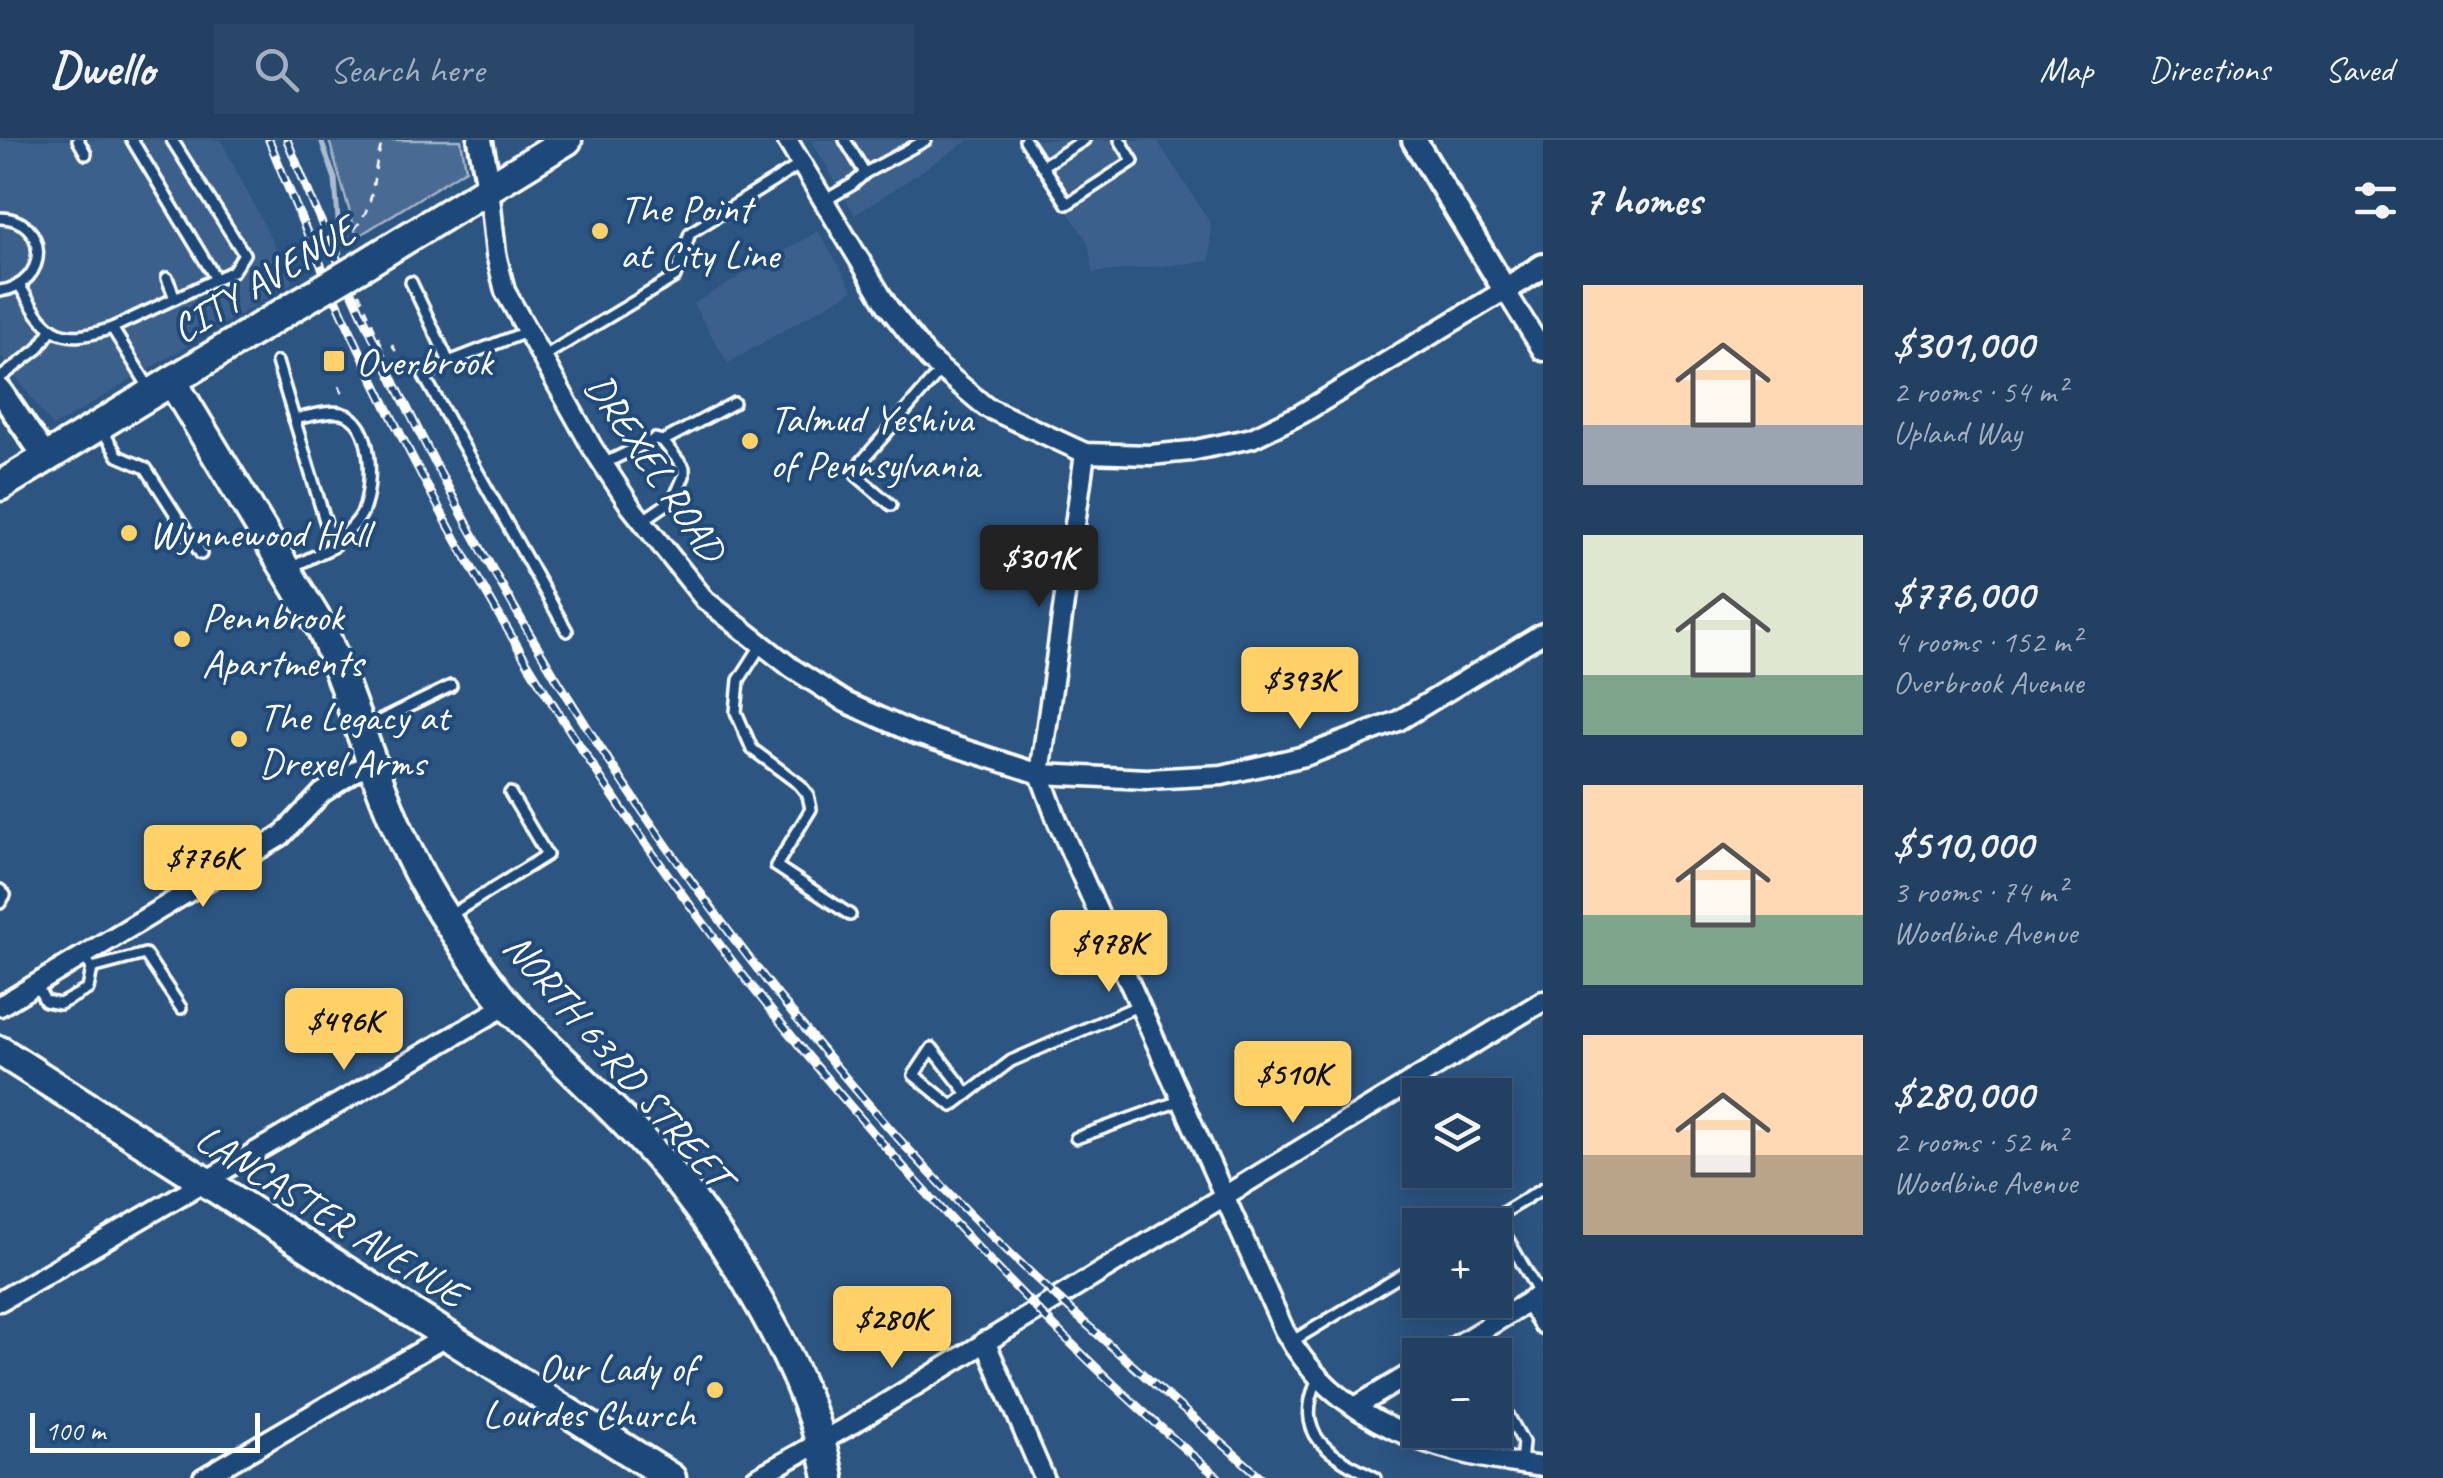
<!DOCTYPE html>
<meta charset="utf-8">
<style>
body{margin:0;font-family:Caveat,sans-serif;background:#294768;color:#f1f3f6;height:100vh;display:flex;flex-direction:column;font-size:38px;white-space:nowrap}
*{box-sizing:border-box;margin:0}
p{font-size:32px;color:#a2afbe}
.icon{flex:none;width:55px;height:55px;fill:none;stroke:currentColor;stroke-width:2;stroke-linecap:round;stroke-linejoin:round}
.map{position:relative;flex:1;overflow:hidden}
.panel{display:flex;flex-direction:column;background:#214062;width:900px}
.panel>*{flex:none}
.buttons{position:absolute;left:1402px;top:938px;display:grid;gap:20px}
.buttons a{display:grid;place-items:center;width:110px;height:110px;border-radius:0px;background:#214062;box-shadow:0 5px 25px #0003,0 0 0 2px #3e5977;font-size:50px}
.scale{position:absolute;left:30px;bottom:25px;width:230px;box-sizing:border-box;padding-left:10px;border:5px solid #fff;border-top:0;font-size:28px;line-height:35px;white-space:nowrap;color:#fff;-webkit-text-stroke:8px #1f4a7a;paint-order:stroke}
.price{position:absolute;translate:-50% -85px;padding:0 22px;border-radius:10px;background:#ffd166;color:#111;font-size:32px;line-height:65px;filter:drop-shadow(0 2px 5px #0008)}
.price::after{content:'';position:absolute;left:50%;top:60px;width:30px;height:22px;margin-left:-15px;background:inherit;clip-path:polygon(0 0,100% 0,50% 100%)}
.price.on{background:#222;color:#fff}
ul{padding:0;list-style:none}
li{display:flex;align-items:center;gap:30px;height:250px;padding:0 40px}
li span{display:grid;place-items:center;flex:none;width:280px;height:200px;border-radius:0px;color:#555}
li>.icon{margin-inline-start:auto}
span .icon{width:120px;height:120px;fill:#fffc;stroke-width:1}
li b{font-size:42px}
h2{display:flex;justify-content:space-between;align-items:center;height:120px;padding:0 40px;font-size:42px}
header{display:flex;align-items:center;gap:60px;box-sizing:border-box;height:140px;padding:0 50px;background:#214062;border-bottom:2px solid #3e5977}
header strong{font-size:48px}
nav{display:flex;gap:55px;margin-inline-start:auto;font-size:35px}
.search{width:700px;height:90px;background:#294768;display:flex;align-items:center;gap:25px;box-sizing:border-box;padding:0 35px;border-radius:0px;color:#a2afbe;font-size:38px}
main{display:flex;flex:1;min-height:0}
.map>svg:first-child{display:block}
.built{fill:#3b618b}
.green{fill:#486b92;stroke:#a4b5c8;stroke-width:2.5}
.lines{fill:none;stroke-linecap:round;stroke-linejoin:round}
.stream{stroke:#acbcce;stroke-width:5}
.service-casing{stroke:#fff;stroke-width:16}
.minor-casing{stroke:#fff;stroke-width:25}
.tertiary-casing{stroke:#fff;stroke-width:30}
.primary-casing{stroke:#fff;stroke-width:35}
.trunk-casing{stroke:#fff;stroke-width:35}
.path{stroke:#fff;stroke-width:2.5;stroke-dasharray:8 8;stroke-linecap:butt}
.service{stroke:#1f4a7a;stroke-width:9}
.minor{stroke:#1f4a7a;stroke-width:18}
.tertiary{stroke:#1f4a7a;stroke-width:22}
.primary{stroke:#1f4a7a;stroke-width:28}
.trunk{stroke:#1f4a7a;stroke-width:28}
.rail-casing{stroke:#fff;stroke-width:9}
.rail{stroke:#1f4a7a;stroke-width:5;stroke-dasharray:15;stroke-linecap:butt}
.trunk-bridge-casing{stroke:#fff;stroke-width:35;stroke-linecap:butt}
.trunk-bridge{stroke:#1f4a7a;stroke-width:28}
.poi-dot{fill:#ffd166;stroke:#1f4a7a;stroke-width:4}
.labels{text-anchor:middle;stroke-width:8;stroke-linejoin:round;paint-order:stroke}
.poi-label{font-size:40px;fill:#fff;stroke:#1f4a7a;text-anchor:start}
.street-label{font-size:40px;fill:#fff;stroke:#1f4a7a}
</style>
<header>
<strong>Dwello</strong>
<div class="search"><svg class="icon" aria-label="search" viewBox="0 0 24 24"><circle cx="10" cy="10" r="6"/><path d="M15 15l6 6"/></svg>Search here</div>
<nav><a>Map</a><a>Directions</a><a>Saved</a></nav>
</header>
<main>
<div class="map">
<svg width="1543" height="1338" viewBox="0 0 1543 1338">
<rect width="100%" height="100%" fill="#2c5582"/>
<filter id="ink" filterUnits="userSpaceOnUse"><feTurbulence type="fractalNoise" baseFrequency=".01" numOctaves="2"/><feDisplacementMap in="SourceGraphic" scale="20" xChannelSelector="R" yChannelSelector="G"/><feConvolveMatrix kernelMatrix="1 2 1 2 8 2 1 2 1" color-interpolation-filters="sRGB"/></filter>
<g filter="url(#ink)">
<g class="built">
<path d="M0,0H221L293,142L53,287L0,215Z"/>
<path d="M811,0H969L855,75Z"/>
<path d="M1020,0H1157L1211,84L1210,121L1093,133L1088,102Z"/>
<path d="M818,91L853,150L728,223L693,164Z"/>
</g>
<path class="green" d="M329,0H461L466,29L357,97Z"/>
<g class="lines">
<path class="stream" d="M321,0L335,39L338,80"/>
<g class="service-casing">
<g id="service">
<path d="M78,0L86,14"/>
<path d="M132,0L216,139"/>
<path d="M1025,0L1067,64L1133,21L1120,0"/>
<path d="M1042,26L1084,0"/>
<path d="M865,33L926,0"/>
<path d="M824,61L853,44L865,33L845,0"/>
<path d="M0,78C49,78 51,144 0,151"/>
<path d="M167,138L175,158"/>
<path d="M411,142L449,222"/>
<path d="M20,146C45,190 57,207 112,188L233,131L244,114L172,0"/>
<path d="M112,188L150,249"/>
<path d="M526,192L449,222L424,236L567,491"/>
<path d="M541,218L675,137L690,93L801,24"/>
<path d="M277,222L333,407L288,429"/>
<path d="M0,238L38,209L51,190"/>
<path d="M294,279C308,277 327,270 341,273C375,281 373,345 363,371C358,384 342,396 333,407"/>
<path d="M101,288L118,316L146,328L201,414"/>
<path d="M663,301L734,263"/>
<path d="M603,324L655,299L663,301L684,328V336L674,359L642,381"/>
<path d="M891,365L857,336L856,328L941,230"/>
<path d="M762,504L739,540L736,572L752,609L799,644L808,655L811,669L776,726L850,775"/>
<path d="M363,589L451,546"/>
<path d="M0,750L5,755L0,763"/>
<path d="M449,776L547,715L510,653"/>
<path d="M83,815L92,828L145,814L181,868"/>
<path d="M36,844L45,861L60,864L88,849L92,828"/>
<path d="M968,954L932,908L914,935L952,966L1011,921L1140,865"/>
<path d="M1076,998L1182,960"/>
<path d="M1495,1077L1540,1155"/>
<path d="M1483,1085L1543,1048"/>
<path d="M1291,1202L1420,1124"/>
<path d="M1318,1238C1292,1296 1328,1314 1376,1338"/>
<path d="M1495,1251L1523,1302L1521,1324"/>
</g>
</g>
<g class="minor-casing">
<g id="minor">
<path d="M787,0L888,167L929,219L986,267L1085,313L1150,315L1191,311L1252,298L1301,274L1505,150L1543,211"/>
<path d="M489,47L496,114L505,151L592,307L631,367L705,460L792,528L845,562L916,594L1040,634L1147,639L1222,635L1305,616L1398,581L1543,493"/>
<path d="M1085,313L1040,634L1057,680L1284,1190C1337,1286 1441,1315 1543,1327"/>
<path d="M0,866L281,696L322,653L371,621"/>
<path d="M0,1161L507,865"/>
<path d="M1529,1161L1543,1184"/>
<path d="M985,1201L1044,1338"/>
<path d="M1441,1215L1543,1153"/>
<path d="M1355,1267L1420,1228"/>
<path d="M203,1338L447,1196"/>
<path d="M756,1338L852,1284L1543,861"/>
</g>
</g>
<g class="tertiary-casing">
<g id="tertiary">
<path d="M480,0L489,47"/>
<path d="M1414,0L1505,150L1543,126"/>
<path d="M0,251L46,318"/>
</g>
</g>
<g class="primary-casing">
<path id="primary" d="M172,241L322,489C364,586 387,694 448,782C467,810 487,843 510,868C559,919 613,966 659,1019C730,1101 809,1232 829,1338"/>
</g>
<g class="trunk-casing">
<g id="trunk">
<path d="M365,124L567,0"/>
<path d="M0,346L301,162"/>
<path d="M0,911L671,1338"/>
</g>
</g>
<g class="path">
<path d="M341,114L338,106C383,65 366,50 383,0"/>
<path d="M359,153L383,208"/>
<path d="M392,204L406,232"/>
<path d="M339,246L345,259"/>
</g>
<use href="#service" class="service"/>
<use href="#minor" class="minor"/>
<use href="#tertiary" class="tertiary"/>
<use href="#primary" class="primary"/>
<use href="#trunk" class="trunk"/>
<g class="rail-casing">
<g id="rail">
<path d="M269,0C422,390 635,731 916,1041C1011,1146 1110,1247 1219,1338"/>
<path d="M287,0C435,368 634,703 899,999C1010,1123 1137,1229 1262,1338"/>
</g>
</g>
<use href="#rail" class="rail"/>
<g class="trunk-bridge-casing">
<path id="trunk-bridge" d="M301,162L365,124"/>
</g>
<use href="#trunk-bridge" class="trunk-bridge"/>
</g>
</g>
<g class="poi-dot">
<circle cx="600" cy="91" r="10"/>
<rect x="322" y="209" width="24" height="24" rx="5"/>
<circle cx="750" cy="301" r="10"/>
<circle cx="129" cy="393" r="10"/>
<circle cx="182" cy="499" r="10"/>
<circle cx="239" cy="599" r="10"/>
<circle cx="715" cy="1250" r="10"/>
</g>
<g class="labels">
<g class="poi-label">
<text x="620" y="82">The Point<tspan x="620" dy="46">at City Line</tspan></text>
<text x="356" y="235">Overbrook</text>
<text x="770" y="292">Talmud Yeshiva<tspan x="770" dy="46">of Pennsylvania</tspan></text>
<text x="149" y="407">Wynnewood Hall</text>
<text x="202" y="490">Pennbrook<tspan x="202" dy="46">Apartments</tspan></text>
<text x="259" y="590">The Legacy at<tspan x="259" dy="46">Drexel Arms</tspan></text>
<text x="695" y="1241" text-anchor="end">Our Lady of<tspan x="695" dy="46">Lourdes Church</tspan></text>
</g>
<g class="street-label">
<text transform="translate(263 139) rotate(-31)" y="14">CITY AVENUE</text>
<text transform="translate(656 327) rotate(56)" y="14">DREXEL ROAD</text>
<text transform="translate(618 920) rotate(49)" y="14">NORTH 63RD STREET</text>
<text transform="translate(331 1075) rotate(32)" y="14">LANCASTER AVENUE</text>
</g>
</g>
</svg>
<div class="buttons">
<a><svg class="icon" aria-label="layers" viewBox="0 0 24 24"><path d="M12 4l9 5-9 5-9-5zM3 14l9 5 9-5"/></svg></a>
<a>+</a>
<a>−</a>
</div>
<div class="scale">100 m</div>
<b class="price on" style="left:1039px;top:470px">$301K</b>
<b class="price" style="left:1300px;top:592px">$393K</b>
<b class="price" style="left:203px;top:770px">$776K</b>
<b class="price" style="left:1109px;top:855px">$978K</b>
<b class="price" style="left:344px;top:933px">$496K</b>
<b class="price" style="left:1293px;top:986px">$510K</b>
<b class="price" style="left:892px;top:1231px">$280K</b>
</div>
<section class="panel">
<h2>7 homes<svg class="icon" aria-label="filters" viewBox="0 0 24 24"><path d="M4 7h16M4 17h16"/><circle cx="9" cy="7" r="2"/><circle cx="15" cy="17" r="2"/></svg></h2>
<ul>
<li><span style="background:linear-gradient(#ffd9b3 70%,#9aa5b1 0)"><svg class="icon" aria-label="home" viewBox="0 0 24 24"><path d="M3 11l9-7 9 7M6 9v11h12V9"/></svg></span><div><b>$301,000</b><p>2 rooms · 54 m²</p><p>Upland Way</p></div></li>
<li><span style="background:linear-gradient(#dfe7d0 70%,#7fa58c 0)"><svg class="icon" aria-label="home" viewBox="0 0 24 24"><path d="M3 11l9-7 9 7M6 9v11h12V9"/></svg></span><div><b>$776,000</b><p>4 rooms · 152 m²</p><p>Overbrook Avenue</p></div></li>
<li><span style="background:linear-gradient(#ffd9b3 65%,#7fa58c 0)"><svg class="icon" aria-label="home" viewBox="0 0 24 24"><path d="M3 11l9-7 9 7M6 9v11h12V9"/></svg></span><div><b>$510,000</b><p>3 rooms · 74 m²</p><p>Woodbine Avenue</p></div></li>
<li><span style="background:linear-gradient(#ffd9b3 60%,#b9a48a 0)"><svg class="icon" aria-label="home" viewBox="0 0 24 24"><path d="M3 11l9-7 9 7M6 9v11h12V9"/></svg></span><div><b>$280,000</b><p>2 rooms · 52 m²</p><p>Woodbine Avenue</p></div></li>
</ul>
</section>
</main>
